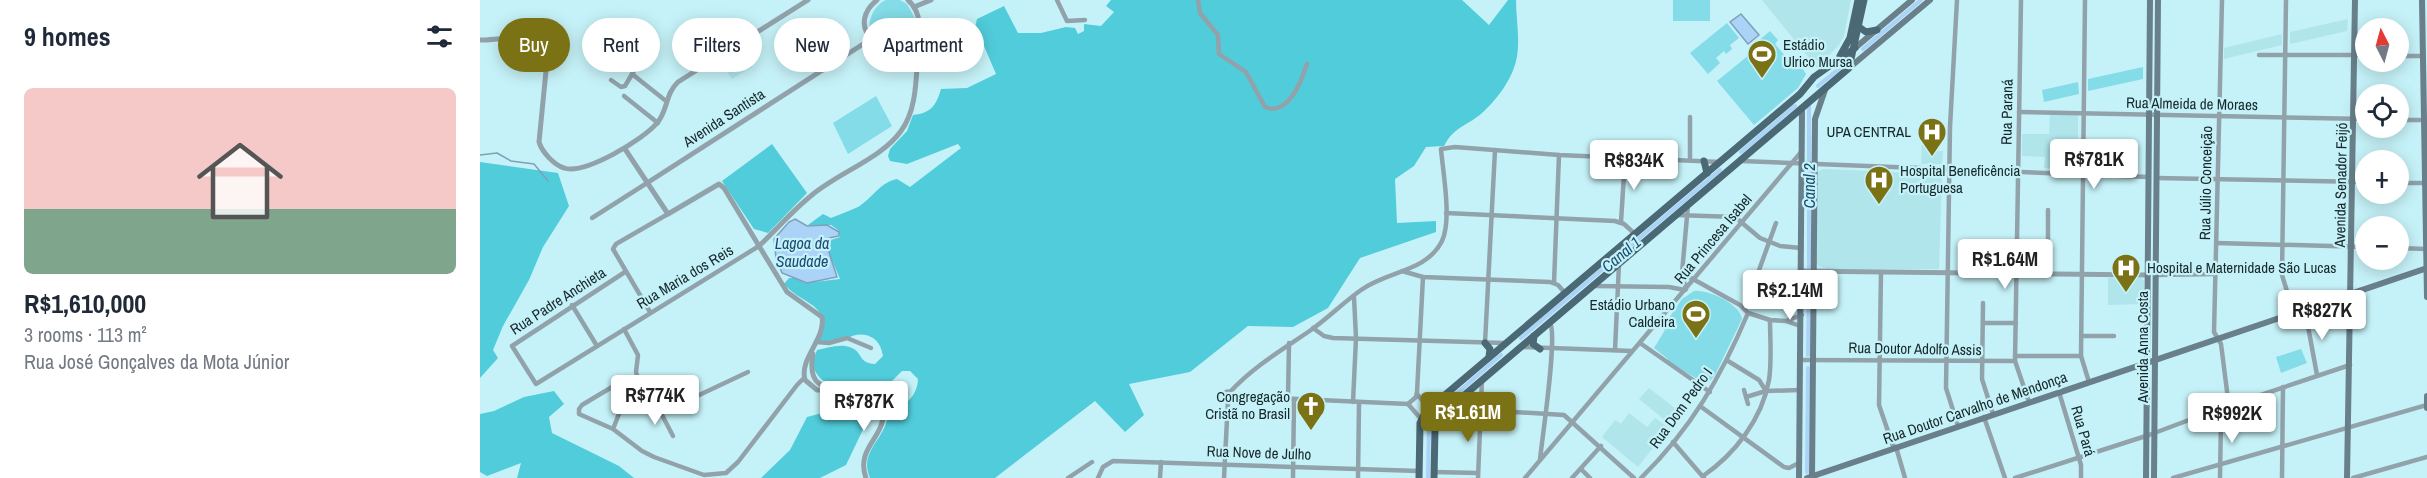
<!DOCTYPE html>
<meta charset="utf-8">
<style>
body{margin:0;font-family:"Archivo Narrow",sans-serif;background:#f6f6f7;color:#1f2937;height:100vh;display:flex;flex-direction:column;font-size:22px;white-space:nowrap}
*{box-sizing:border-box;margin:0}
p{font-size:20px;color:#747a83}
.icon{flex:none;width:33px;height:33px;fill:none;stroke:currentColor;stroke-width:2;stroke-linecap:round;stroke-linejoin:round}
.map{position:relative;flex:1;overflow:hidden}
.side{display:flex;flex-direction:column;background:#fff;width:480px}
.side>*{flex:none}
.top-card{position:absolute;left:18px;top:18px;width:570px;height:54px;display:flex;gap:12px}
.needle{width:39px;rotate:354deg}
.fabs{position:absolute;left:1875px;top:18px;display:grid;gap:12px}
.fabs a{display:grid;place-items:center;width:54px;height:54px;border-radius:50%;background:#fff;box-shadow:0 3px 15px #0003;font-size:30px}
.price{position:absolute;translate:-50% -51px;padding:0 14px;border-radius:6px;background:#fff;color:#222;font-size:20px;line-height:39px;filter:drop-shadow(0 2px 3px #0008)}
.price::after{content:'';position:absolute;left:50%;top:36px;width:18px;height:14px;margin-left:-9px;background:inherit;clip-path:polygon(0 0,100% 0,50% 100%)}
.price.selected{background:#7a7214;color:#fff}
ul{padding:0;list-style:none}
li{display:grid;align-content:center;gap:12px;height:318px;padding:0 24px}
li span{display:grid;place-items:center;height:186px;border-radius:9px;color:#555}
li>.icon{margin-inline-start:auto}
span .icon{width:108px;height:108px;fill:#fffc;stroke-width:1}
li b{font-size:26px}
h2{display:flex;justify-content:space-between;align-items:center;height:72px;padding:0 24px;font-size:26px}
.pill{padding:0 21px;border-radius:27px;background:#fff;box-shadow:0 3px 15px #0003;font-size:21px;line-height:54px}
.pill.selected{background:#7a7214;color:#fff}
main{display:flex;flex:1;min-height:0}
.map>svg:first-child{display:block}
.built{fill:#b0e5ec}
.green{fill:#83dce7}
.forest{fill:#51ccda}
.water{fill:#abd2f7;stroke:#7f9fba;stroke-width:1.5}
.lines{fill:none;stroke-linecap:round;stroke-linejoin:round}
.stream{stroke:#7f9fba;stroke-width:1.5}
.canal{stroke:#abd2f7;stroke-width:4}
.minor{stroke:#92a2aa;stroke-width:4.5}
.tertiary{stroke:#92a2aa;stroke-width:5}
.secondary{stroke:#69808b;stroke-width:6}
.primary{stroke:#4b6875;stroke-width:7}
.labels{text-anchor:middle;stroke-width:4.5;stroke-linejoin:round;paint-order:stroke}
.poi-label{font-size:15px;fill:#17282a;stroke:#c5f2f8;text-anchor:start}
.street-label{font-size:15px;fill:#17282a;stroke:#c5f2f8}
.water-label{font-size:16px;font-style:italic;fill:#1a4a71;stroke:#c5f2f8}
</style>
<main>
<section class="side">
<h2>9 homes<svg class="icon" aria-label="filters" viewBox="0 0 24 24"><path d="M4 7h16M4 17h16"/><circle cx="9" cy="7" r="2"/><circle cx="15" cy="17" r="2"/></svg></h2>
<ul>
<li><span style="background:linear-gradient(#f6c9c9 65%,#7fa58c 0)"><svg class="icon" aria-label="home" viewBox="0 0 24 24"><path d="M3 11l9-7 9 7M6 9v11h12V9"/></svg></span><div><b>R$1,610,000</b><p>3 rooms · 113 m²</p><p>Rua José Gonçalves da Mota Júnior</p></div></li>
</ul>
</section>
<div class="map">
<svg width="1947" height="478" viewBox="0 0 1947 478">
<rect width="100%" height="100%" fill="#c5f2f8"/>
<g class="built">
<path d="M1282,0H1371L1364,36L1359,45L1337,68Z"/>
<path d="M1868,19L1867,31L1810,44V32Z"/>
<path d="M1802,34V45L1744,59V48Z"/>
<path d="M263,52L272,67L252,79L242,64Z"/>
<path d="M1570,114L1598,115V169L1564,168L1565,157L1542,156V134H1569Z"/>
<path d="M1442,139H1453V151H1463L1462,164H1441Z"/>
<path d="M1343,169L1462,174L1459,269H1348L1339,266L1336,264V173Z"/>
<path d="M1628,278H1661L1664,281V304L1628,305Z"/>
<path d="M1169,388L1201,413L1191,425L1159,399Z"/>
<path d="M1149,413L1167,427L1175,418L1193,431L1186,441L1183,439L1172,449L1158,467L1122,437L1135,420L1141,424Z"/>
</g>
<g class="green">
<path d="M406,0H420L427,4L436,20L438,29L432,40L422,44L401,43L389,34C389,19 392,7 406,0Z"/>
<rect x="1193" y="0" width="37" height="21"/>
<path d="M1247,23L1259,38L1250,45L1252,49L1246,54L1244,51L1236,58L1240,63L1228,74L1210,53Z"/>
<path d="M1290,31L1298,40L1295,44L1316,69L1321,66L1326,74L1318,88L1274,125L1237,81L1280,46L1277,42Z"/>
<path d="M1663,67V79L1608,91V79Z"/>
<path d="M1598,82L1599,94L1564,102L1562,90Z"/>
<path d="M396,96L412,126L368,154L353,123Z"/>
<path d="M1214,291C1228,289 1260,304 1262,319L1235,375L1228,383H1224L1187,361L1188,359L1174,348L1185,330L1182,328L1202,299Z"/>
<path d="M1821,349L1827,363L1801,373L1796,357Z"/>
</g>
<g class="forest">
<path d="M631,0H982L1009,25L1028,0H1036C1036,18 1040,38 1037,56C1034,77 1017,100 1001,114C985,127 974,127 964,146L946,147L934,166L915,179L917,223L956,221V232L880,258L848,308L813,327L768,326L710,372L649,384L664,415L645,432L615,401L515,478H390C378,450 407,439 408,413C424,406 437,398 438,379L430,371H422L409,384L395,393C368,378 347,399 332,365L337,350C348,348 361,343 372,348C383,353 378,363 395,364L403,356C401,347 399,341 391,337C375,329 364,343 349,344C346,344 343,343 339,342C353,302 324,307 304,284L309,278H315L325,283L360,279L346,246L348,241L360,237L358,230L351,225H328L343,214L351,218C360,214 370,211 378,207C393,198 400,182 417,179L430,187L481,148L478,144L427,164L410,161L408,156L410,149L427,131L433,115C452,113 456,105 461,89L487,88L516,74L504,46L491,44L497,19L524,6L538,33H561L586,27L595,28L598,34L604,31V24L621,26L634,12L626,6Z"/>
<path d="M292,144L327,193L288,233L274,229L242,181Z"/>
<path d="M0,162L78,173L89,206L63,247L49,280L23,326L13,350L18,358L0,378Z"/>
<path d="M74,391L84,404L69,417L72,433L139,466L154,478H37L41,463L7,476L0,472V414L14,411L44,397Z"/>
<path d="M380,403L388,419L366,465L340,478H281L310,450L327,417Z"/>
</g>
<g class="water">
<path d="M1261,14L1279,35L1268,44L1250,22Z"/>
<path d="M315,219L327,226L347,225L359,232V236L349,238L346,243L357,277L327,283L302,273L296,258L294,239L309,222Z"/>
</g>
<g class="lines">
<path class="stream" d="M0,155L17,153L31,161L54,164L68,181"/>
<g class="canal">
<path d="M1383,49L1441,0"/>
<path d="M1338,86L1361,67"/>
<path d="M1261,152L1315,106"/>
<path d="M1329,267V104"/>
<path d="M1041,338L1240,170"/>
<path d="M1328,355L1329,277"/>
<path d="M1327,472L1328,368"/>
<path d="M948,478L949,424L952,415L1021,355"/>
</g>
<g class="minor">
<path d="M577,0L587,21L605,20"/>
<path d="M718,0L720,13L738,35L739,54L766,72L785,107C808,117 822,80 827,64"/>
<path d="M1477,0L1470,127L1466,388L1478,426"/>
<path d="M1541,0L1535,361L1549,402"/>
<path d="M1605,0L1601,356L1609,382"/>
<path d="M1742,0L1734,332L1741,344L1748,399L1742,408"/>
<path d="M1806,0L1802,275L1814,314"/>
<path d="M1779,55H1886"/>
<path d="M1918,56H1943"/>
<path d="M152,74L186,101"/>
<path d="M131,80L141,87L145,86L164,54"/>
<path d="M144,96L178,123"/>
<path d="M1539,112L1886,119"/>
<path d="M1210,117V160"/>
<path d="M1918,120H1947"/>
<path d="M1261,161L1668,177"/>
<path d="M1676,178L1886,182"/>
<path d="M1918,183H1947"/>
<path d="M966,213L1135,221L1144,224L1155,234"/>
<path d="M1196,215L1255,217L1280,238L1300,246L1321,248"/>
<path d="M112,218L167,183"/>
<path d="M1141,222L1145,158"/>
<path d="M1736,243L1886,247"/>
<path d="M1918,248L1946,249"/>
<path d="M922,271L943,277L1070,282L1078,285L1085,293"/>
<path d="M145,272L32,346L56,384L279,246"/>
<path d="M1401,272L1399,405L1413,446L1416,447L1425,478"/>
<path d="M1202,273L1260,305L1268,313L1290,320L1306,321L1320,326"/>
<path d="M1568,274V210"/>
<path d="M1675,275L1735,274"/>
<path d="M1074,283L1079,155"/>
<path d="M1114,286L1189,287L1205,290"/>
<path d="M1206,289L1202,273L1208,205"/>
<path d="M1503,303L1502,379L1513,414"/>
<path d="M92,305L117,346"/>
<path d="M1265,309L1296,223"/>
<path d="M1825,310L1837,375"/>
<path d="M170,312L133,249L136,244L188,214"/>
<path d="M1306,321L1322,315"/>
<path d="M1503,323H1536"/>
<path d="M833,328L844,336L853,338L1025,343"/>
<path d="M144,329L158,355L156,372L166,407L170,413H181L268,372"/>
<path d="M1601,336H1634"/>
<path d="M336,342L349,343L367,338L391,348"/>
<path d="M1005,343L1015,150"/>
<path d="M1160,343L1230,392"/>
<path d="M1041,347L1152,351"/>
<path d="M1135,350L1139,264"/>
<path d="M1535,356H1601"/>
<path d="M1321,360L1535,361"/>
<path d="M1248,361L1279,380L1286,391L1320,390"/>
<path d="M1264,390L1268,404"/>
<circle cx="748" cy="396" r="4.5"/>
<path d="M750,392C774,366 802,350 831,330C848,318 864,302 881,290C906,271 947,272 962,241C972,220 963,173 961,149L975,147L1079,155L1240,162"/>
<path d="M1579,392L1601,465V478"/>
<path d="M937,394L949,408"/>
<path d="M752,396L928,404"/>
<path d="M1266,397L1286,391"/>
<path d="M808,399L809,343"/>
<path d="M873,402L876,338L874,297"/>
<path d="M928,404L936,397L937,392L943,277"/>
<path d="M928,404L941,419"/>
<path d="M1220,406L1304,467L1309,468L1319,463"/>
<path d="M970,408L1084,415L1154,478"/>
<path d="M181,413L193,436"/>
<path d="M1504,417L1525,478"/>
<path d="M133,429L146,396L142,386L137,384L102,405L99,409V414L133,429L162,451L174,457L224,475L246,473L258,462L317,385L324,378"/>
<path d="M1193,442L1224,478"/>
<path d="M1060,460C1062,438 1078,335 1070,323"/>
<path d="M1101,469L1110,478"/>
<path d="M954,472L998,473"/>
<path d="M1223,476C1255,454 1282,419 1289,380C1292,361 1290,339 1290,320"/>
<path d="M588,478L612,462"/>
<path d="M618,478L623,467L633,461L939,471"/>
<path d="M680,478L681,462"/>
<path d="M744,478L748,400"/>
<path d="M813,478L814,399"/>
<path d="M878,478L879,403"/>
<path d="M998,478L1002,379"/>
<path d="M1045,478L1322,151"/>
<path d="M1092,478L1121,446"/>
<path d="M1161,478C1211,429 1241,377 1268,313"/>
<path d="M1535,478L1669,435L1733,411L1870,365"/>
<path d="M1693,478L1947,405"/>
<path d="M1740,478L1741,417L1745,407"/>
<path d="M1802,478L1803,387"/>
<path d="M1873,478L1947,457"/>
</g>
<g class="tertiary">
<path d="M397,0C368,23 393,55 427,46L438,31"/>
<path d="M434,7L451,0"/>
<path d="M0,40C19,40 51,32 64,49L66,71L59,142C62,152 74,165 84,168C105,175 164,139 177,123C188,111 185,94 198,82L328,0"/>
<path d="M145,149L188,214L239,184L244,188L279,246"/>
<path d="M167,183L391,39"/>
<path d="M1321,271L1667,275"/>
<path d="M333,354C323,408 377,376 396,401C419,432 373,442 386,478"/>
<path d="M363,390H337L325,380C319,358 346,339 342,317L307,292L279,246C297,229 313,210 332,195C358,173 402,158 421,131C437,110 436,77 438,52C440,34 443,13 428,0"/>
</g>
<g class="secondary">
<path d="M1942,0L1947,297"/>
<path d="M1375,48L1432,0"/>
<path d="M1369,68L1450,0"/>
<path d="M1947,396V408"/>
<path d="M1319,478L1322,108"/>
<path d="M1327,478L1947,268"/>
<path d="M1332,478L1335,119L1346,87"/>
<path d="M1666,478L1670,0"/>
<path d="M1674,478L1678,0"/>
<path d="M1867,478L1875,0"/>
</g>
<g class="primary">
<path d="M1379,27L1386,32L1397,30"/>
<path d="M1360,56L1370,38L1378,0"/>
<path d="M1224,161L1227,173"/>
<path d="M1054,336L1053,344L1060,349"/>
<path d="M1005,343L1010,349L1009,357"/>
<path d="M939,478L940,423L946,411L1320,94L1334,77L1375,48"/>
<path d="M954,478L955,428L961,415L1369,68L1384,0"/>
</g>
</g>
<defs>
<g id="stadium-pin" transform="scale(1.5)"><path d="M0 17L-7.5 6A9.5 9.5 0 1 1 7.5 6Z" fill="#7a7214" stroke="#c5f2f8"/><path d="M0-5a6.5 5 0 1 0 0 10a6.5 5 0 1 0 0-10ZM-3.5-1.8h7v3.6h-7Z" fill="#fff"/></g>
<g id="hospital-pin" transform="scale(1.5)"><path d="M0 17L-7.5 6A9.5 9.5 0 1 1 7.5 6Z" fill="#7a7214" stroke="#c5f2f8"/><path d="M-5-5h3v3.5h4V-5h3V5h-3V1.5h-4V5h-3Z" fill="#fff"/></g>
<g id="church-pin" transform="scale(1.5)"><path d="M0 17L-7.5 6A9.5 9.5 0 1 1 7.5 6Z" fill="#7a7214" stroke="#c5f2f8"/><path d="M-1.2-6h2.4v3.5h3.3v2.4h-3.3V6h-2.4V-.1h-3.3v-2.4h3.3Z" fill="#fff"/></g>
</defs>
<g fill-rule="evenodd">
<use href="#stadium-pin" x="1282" y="54"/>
<use href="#hospital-pin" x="1452" y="132"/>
<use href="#hospital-pin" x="1399" y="180"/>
<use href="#hospital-pin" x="1646" y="268"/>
<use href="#stadium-pin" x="1216" y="314"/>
<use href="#church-pin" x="831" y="406"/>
</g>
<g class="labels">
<g class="poi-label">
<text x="1303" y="50">Estádio<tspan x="1303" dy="17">Ulrico Mursa</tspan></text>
<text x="1431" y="137" text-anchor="end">UPA CENTRAL</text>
<text x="1420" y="176">Hospital Beneficência<tspan x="1420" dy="17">Portuguesa</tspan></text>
<text x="1667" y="273">Hospital e Maternidade São Lucas</text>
<text x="1195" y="310" text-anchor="end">Estádio Urbano<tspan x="1195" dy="17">Caldeira</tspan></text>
<text x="810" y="402" text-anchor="end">Congregação<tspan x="810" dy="17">Cristã no Brasil</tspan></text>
</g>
<g class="street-label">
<text transform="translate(1712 104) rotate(1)" y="5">Rua Almeida de Moraes</text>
<text transform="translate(1527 112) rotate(-89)" y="5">Rua Paraná</text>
<text transform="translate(244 118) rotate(-33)" y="5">Avenida Santista</text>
<text transform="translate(1726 183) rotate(-89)" y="5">Rua Júlio Conceição</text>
<text transform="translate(1861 185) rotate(-89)" y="5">Avenida Senador Feijó</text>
<text transform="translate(1233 239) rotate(-50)" y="5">Rua Princesa Isabel</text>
<text transform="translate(205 277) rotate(-31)" y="5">Rua Maria dos Reis</text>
<text transform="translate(78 301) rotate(-33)" y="5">Rua Padre Anchieta</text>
<text transform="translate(1663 347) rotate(-90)" y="5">Avenida Anna Costa</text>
<text transform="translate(1435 349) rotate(1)" y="5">Rua Doutor Adolfo Assis</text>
<text transform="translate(1201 408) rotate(-54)" y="5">Rua Dom Pedro I</text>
<text transform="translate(1495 408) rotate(-19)" y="5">Rua Doutor Carvalho de Mendonça</text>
<text transform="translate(1603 431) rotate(74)" y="5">Rua Pará</text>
<text transform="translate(779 453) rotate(2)" y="5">Rua Nove de Julho</text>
</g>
<g class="water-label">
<text transform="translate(1329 186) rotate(-90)" y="6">Canal 2</text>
<text x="322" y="249">Lagoa da<tspan x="322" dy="18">Saudade</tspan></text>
<text transform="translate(1141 254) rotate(-40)" y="6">Canal 1</text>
</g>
</g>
</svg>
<div class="fabs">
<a><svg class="needle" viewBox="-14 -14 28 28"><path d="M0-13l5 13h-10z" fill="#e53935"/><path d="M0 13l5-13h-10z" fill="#747a83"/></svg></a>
<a><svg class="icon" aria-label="locate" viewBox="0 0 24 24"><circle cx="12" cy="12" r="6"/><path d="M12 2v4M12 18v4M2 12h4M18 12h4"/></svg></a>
<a>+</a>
<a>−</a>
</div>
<b class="price" style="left:1614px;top:190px">R$781K</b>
<b class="price" style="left:1154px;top:191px">R$834K</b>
<b class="price" style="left:1525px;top:290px">R$1.64M</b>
<b class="price" style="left:1310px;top:321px">R$2.14M</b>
<b class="price" style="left:1842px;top:341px">R$827K</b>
<b class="price" style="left:175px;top:426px">R$774K</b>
<b class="price" style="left:384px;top:432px">R$787K</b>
<b class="price selected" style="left:988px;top:443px">R$1.61M</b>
<b class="price" style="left:1752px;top:444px">R$992K</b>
<div class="top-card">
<a class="pill selected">Buy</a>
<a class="pill">Rent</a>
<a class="pill">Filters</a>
<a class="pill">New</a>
<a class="pill">Apartment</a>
</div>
</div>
</main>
